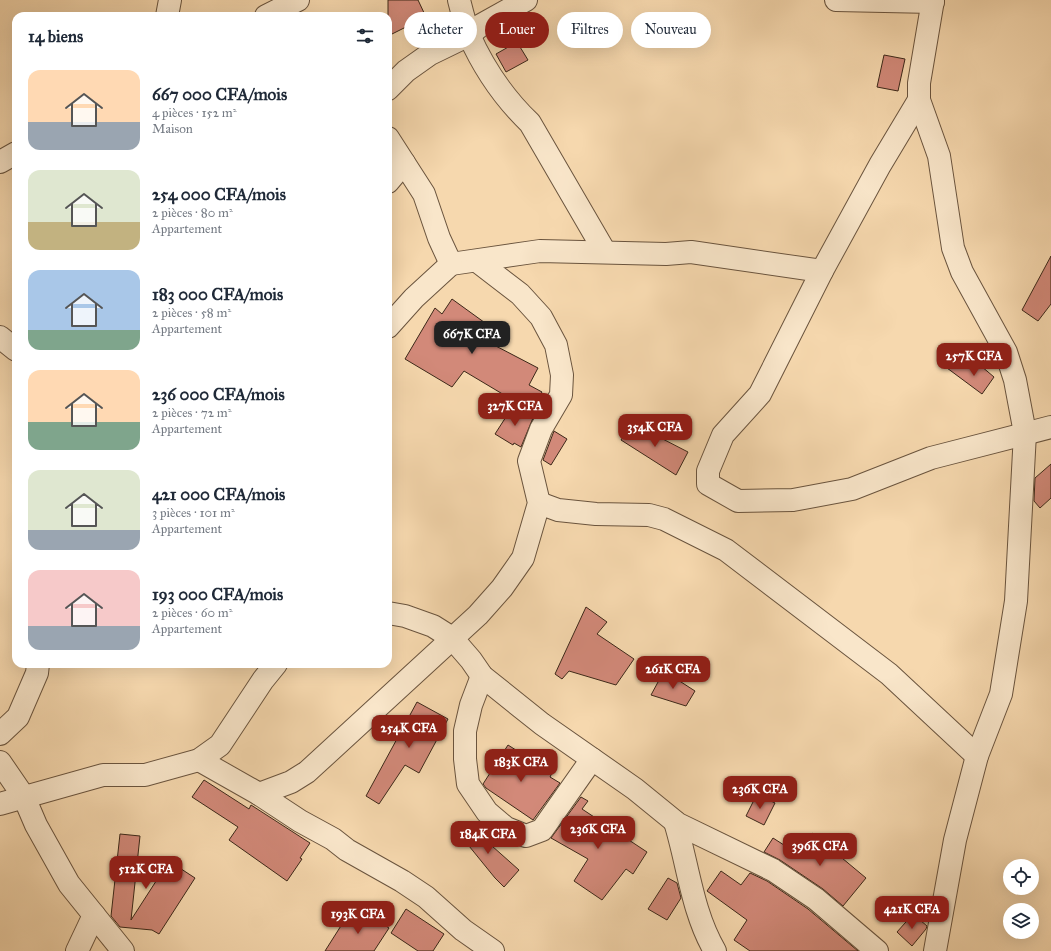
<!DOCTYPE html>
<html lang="fr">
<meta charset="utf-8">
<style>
body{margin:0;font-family:"IM FELL Great Primer",serif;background:#f6f6f7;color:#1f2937;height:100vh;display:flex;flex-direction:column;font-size:15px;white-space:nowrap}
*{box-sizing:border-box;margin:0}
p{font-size:13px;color:#747a83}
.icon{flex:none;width:22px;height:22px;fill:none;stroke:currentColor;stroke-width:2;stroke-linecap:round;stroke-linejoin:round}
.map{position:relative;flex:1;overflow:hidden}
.panel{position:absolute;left:12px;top:12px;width:380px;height:656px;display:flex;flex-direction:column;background:#fff;border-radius:12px;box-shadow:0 4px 16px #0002}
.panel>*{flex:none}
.guide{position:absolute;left:404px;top:12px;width:380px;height:36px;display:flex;gap:8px}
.controls{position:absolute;left:1003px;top:859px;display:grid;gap:8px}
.controls a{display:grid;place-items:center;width:36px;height:36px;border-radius:50%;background:#fff;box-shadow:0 4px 16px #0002;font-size:20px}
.price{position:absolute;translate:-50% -34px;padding:0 9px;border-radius:8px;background:#8f2418;color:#fff;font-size:13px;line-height:26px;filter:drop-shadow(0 1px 2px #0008)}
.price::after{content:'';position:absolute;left:50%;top:24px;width:12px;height:9px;margin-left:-6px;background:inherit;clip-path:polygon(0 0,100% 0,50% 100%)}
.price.active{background:#222;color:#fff}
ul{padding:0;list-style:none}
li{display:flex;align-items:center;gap:12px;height:100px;padding:0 16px}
li span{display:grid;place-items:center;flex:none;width:112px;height:80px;border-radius:12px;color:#555}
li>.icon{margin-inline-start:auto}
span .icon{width:48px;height:48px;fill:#fffc;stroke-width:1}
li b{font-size:17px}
h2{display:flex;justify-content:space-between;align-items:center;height:48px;padding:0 16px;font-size:17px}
.chip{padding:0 14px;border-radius:18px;background:#fff;box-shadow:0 4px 16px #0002;font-size:14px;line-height:36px}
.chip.active{background:#8f2418;color:#fff}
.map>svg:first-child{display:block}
.building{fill:#d28979;stroke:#3c2819}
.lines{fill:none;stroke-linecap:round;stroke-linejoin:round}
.street-casing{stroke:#6a543e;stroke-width:24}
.street{stroke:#f9e6ca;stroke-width:22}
</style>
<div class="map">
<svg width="1051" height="951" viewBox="0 0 1051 951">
<rect width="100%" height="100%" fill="#f6d8ae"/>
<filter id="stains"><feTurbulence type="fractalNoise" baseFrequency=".005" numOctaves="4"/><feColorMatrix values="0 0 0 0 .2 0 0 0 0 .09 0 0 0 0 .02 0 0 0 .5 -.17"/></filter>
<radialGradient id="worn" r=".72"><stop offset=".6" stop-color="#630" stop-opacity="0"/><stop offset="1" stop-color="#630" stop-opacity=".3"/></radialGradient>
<g class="building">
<path d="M388,0H418L426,17L388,36Z"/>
<path d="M517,42L528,60L506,72L496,54Z"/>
<path d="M884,55L905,59L898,91L877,87Z"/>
<path d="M1051,256V304L1038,321L1022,310Z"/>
<path d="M452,299L499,333L492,344L538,368L529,385L542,392L531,411L464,371L452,387L405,359L435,308L442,314Z"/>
<path d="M981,366L994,377L982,394L947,368Z"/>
<path d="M513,406L533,418L521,447L514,443L513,445L495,434Z"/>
<path d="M633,421L655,435L688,452L676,475L621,440Z"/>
<path d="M554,431L567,439L551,465L543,460Z"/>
<path d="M1051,464V498L1040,508L1034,501L1035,478Z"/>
<path d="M586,607L607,622L597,634L634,659L616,685L569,671L562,679L555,674Z"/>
<path d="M664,671L695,691L686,706L651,695Z"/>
<path d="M417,702L448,719L419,773L405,765L379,804L366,796Z"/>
<path d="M508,745L552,773L550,777L560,783L533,820L486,788L483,784Z"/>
<path d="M204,780L249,809L251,805L310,843L300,858L302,859L287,881L229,840L238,827L192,797Z"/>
<path d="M757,794L775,803L764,825L746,816Z"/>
<path d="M581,797L588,801L582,809L647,852L633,874L626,869L602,900L574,881L588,859L551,838Z"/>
<path d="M465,822L519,870L504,887L495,878L456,830Z"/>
<path d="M812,833L866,878L843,906L823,889L780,860L764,852L773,838L798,854Z"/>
<path d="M120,834L140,836L131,920L169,861L195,878L159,934L152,930L120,927L111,916Z"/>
<path d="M721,871L741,885L750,873L767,881L808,909L858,951H750L734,940L747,920L707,891Z"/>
<path d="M668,878L677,883L681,898L667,920L648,909Z"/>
<path d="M406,909L444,934L433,951H418L391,933Z"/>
<path d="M351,910L369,922L372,917L389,928L374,951H325Z"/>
<path d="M913,914L927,926L926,929L912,946L897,932Z"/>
</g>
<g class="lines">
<g class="street-casing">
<g id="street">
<path d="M459,0C462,12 465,24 469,35C484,69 504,98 530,123L605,252"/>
<path d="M836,0L933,2"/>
<path d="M933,0L919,83V100L939,156L953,248L962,272L1006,352L1015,380L1025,433L1016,601L1001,694L977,756L955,840L935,951"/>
<path d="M167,16L170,0"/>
<path d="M266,16L298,0"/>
<path d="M388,89L406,71L430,54L469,35L481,25L526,0"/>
<path d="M919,100L880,165L822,271L760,394L723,435L708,471V484L738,501L793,500L852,489L931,458L1051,427"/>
<path d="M388,138L424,194L439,238L451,264L540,251L666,254L691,252L822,271"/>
<path d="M0,162L16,153"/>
<path d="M388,182L404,163"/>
<path d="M388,327L414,298L451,264"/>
<path d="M0,337L16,350"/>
<path d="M539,503L558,510L596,514L649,515L664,519L726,550L889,674L977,756"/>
<path d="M388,613L405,616L433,626L452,638L471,660L482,676L542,724L635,789L678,824L773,870L816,899L877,951"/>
<path d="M482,676L471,705L465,731V759L468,784L487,812L506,828L526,836L542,830L592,759"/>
<path d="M0,734L18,717L37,673L38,664"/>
<path d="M199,760L259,794L291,782L307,772L478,615L502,588L523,558L539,503L529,461L541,429L561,395L562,375L556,345L541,317L520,294L477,261"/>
<path d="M0,762L24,797L36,825L69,884L123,951"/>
<path d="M259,794L300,821L333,839L347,850L402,881L426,897L463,930L493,951"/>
<path d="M0,804L103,775H145L199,760L220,745L263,680L276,664"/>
<path d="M675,822C688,864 692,912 715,951"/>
<path d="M77,951L94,915"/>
</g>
</g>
<use href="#street" class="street"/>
</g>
<rect width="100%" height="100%" filter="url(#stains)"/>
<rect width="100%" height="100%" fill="url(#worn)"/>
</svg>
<div class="controls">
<a><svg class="icon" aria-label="locate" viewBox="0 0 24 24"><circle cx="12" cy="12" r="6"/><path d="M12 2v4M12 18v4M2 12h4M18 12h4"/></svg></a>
<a><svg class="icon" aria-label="layers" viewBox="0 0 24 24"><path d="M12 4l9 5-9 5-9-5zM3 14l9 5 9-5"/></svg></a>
</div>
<b class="price active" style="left:472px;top:355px">667K CFA</b>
<b class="price" style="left:974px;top:377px">257K CFA</b>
<b class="price" style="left:515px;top:427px">327K CFA</b>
<b class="price" style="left:655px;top:448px">354K CFA</b>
<b class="price" style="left:673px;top:690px">261K CFA</b>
<b class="price" style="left:409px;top:749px">254K CFA</b>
<b class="price" style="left:521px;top:783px">183K CFA</b>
<b class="price" style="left:760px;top:810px">236K CFA</b>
<b class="price" style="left:598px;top:850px">236K CFA</b>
<b class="price" style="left:488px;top:855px">184K CFA</b>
<b class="price" style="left:820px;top:867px">396K CFA</b>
<b class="price" style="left:146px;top:890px">512K CFA</b>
<b class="price" style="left:912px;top:930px">421K CFA</b>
<b class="price" style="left:358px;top:935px">193K CFA</b>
<div class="guide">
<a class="chip">Acheter</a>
<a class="chip active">Louer</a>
<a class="chip">Filtres</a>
<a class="chip">Nouveau</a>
</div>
<section class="panel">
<h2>14 biens<svg class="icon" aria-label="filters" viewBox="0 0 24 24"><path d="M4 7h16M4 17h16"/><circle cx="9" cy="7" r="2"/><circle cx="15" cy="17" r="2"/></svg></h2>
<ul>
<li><span style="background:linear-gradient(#ffd9b3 65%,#9aa5b1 0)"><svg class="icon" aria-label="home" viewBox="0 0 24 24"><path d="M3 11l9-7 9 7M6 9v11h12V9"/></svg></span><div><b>667 000 CFA/mois</b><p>4 pièces · 152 m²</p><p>Maison</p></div></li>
<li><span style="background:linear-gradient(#dfe7d0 65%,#c2b280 0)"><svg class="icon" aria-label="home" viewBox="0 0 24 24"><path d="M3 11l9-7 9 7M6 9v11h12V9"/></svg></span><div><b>254 000 CFA/mois</b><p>2 pièces · 80 m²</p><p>Appartement</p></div></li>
<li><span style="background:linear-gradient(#a9c7e8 75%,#7fa58c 0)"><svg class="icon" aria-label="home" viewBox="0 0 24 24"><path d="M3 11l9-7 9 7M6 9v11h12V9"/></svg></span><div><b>183 000 CFA/mois</b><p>2 pièces · 58 m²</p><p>Appartement</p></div></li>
<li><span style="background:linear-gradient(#ffd9b3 65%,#7fa58c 0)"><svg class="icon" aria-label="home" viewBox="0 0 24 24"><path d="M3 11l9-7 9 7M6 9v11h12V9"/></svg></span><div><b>236 000 CFA/mois</b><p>2 pièces · 72 m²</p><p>Appartement</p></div></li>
<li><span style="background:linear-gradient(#dfe7d0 75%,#9aa5b1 0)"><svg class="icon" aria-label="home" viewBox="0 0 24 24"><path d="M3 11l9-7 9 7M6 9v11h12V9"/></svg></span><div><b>421 000 CFA/mois</b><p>3 pièces · 101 m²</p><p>Appartement</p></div></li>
<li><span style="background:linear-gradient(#f6c9c9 70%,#9aa5b1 0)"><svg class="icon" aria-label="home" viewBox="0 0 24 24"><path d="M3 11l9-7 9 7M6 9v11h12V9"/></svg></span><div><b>193 000 CFA/mois</b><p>2 pièces · 60 m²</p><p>Appartement</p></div></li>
</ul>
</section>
</div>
